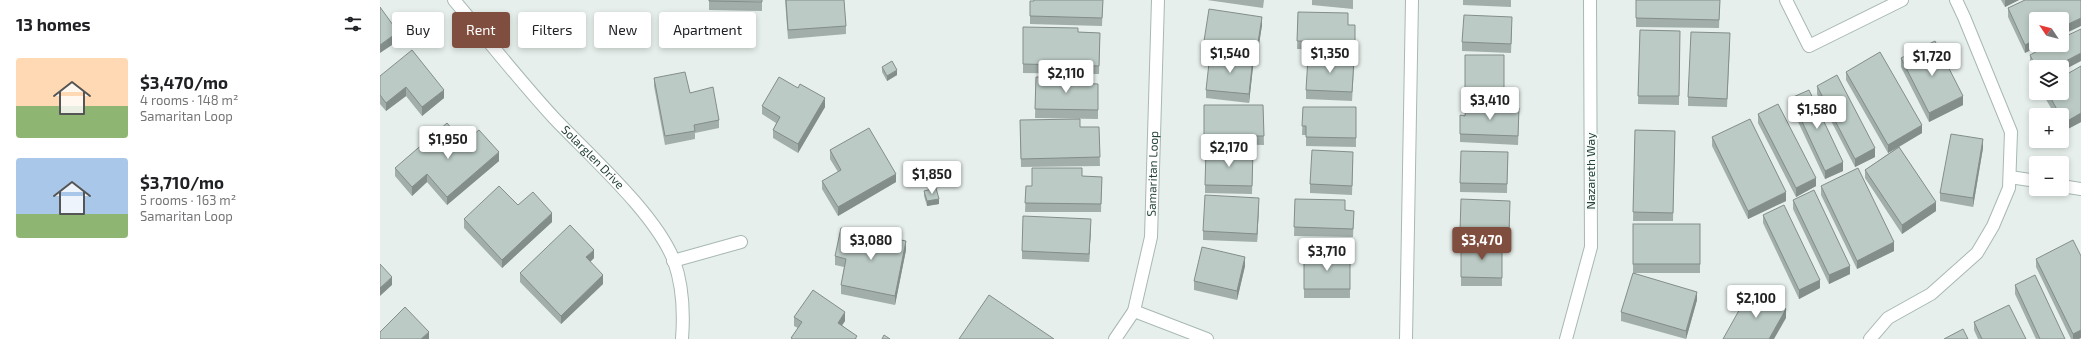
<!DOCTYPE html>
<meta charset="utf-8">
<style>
body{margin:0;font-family:"Exo 2",sans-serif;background:#f6f6f6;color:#202124;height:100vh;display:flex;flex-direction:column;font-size:15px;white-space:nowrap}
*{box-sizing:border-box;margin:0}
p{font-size:13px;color:#757577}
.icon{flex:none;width:22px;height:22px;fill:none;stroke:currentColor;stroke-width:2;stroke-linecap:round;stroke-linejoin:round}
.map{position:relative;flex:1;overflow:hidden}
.drawer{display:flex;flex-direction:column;background:#fff;width:380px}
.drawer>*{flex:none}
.top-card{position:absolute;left:12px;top:12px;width:380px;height:36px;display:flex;gap:8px}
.needle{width:26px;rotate:305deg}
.buttons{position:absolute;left:1649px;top:12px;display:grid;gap:8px}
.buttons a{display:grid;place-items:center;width:40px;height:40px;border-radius:4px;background:#fff;box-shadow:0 2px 6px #0003;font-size:20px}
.price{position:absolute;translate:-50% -34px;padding:0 9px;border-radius:4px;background:#fff;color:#222;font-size:13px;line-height:26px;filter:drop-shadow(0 1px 2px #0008)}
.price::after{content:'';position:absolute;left:50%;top:24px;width:12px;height:9px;margin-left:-6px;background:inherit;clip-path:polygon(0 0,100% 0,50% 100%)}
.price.active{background:#7f4e3f;color:#fff}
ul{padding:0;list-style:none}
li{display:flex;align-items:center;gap:12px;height:100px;padding:0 16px}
li span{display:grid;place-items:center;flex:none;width:112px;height:80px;border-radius:4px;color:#555}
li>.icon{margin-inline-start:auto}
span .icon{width:48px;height:48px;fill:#fffc;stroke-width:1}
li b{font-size:17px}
h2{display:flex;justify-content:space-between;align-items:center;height:48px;padding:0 16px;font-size:17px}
.pill{padding:0 14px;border-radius:4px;background:#fff;box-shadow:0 2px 6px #0003;font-size:14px;line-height:36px}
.pill.active{background:#7f4e3f;color:#fff}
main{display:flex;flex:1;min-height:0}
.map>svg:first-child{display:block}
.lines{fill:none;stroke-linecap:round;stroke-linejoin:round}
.minor-casing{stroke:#a8b8b2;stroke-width:14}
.minor{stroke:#fff;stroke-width:12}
.wall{fill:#a1aea9}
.shaded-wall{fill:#838d89}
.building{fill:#bbcac4;stroke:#838d89}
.labels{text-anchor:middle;stroke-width:4;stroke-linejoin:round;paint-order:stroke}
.street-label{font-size:12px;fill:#24423a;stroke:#f7fbf9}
</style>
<main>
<section class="drawer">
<h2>13 homes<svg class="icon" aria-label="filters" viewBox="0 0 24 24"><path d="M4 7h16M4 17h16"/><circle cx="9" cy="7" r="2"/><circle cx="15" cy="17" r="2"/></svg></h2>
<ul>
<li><span style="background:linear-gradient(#ffd9b3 60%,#8fb573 0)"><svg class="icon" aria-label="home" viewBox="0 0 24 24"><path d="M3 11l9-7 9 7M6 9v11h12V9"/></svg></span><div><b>$3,470/mo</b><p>4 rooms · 148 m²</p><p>Samaritan Loop</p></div></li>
<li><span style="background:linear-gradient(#a9c7e8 70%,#8fb573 0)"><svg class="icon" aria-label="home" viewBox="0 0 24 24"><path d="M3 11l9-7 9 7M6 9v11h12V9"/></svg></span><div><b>$3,710/mo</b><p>5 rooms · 163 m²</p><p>Samaritan Loop</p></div></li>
</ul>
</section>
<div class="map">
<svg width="1701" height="339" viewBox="0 0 1701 339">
<rect width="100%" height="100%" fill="#e6efeb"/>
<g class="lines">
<g class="minor-casing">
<g id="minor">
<path id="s1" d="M74,0C107,39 139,80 174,118C209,155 276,214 294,261C303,286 304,313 302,339"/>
<path d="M1406,0L1429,46L1522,0"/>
<path d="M1630,177L1656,181"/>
<path d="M1682,186L1701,189"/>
<path d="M293,261L361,242"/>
<path d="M754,311L827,339"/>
<path id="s2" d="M735,339L754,311L771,237L778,0"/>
<path d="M1026,339L1032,0"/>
<path d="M1186,339L1211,247L1210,0"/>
<path d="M1490,339L1508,318L1551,294L1597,253L1613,226L1629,188L1631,132L1584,17L1576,0"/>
</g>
</g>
<use href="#minor" class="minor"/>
</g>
<g class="wall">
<path d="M329,0H382V11L329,10Z"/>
<path d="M405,0H464L466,26V34L408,39Z"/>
<path d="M654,0H723L722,26L650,24V1H654Z"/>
<path d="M827,0H884L883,8Z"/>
<path d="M932,0H973V9L932,5Z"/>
<path d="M1083,0H1131V7L1083,5Z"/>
<path d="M1256,0H1340L1339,28L1256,27Z"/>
<path d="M1621,0H1639L1625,7Z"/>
<path d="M1645,0V53L1628,17V8Z"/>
<path d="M918,12L968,25H975V50L917,49Z"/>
<path d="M882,25L877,57L824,49V41Z"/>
<path d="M1132,26L1131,53L1082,51V42Z"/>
<path d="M643,27L698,32L720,33L719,74L643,73Z"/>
<path d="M1260,30L1300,31L1299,105L1258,104Z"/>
<path d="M1350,42L1347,107L1308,106V97Z"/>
<rect x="1085" y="55" width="39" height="43"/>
<path d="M1650,55L1656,67V76L1650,64Z"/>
<path d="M1521,58L1583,105L1549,122L1521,67Z"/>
<path d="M1701,66V122L1684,131L1682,127V115H1675L1664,96V93H1682Z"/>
<path d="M502,67L517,75L507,81L502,72Z"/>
<path d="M873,67L869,103L826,98V90Z"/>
<path d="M974,67L972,101L926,99V90Z"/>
<path d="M1466,72L1542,133L1519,147L1556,211L1522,234L1485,178V170L1518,147L1508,153L1466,80Z"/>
<path d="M0,76L64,98L42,116L26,96L6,111L0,104Z"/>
<path d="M656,77L699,83L718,84V119L655,118Z"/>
<path d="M274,78L310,93L339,120V128L315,133V139L285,145L274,86Z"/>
<path d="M1437,86L1495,157L1475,167L1437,94Z"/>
<path d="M1411,98L1463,171L1445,179L1411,107Z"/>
<path d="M824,105H883L884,145L824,144Z"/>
<path d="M382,106L445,107L418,153L393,138V130L396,123L382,114Z"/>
<path d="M923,107H976V147L926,146V135H922Z"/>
<path d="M1378,114L1436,186L1416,197L1378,123Z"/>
<path d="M1080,115L1139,117L1138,145L1080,142Z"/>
<path d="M640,120L700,127H719L720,166L641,167Z"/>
<path d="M1255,130L1295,131L1293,221H1253Z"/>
<path d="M1332,137L1406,201L1368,219L1332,146Z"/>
<path d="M84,143L119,161L67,205L47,182L32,196L15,176V168Z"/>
<path d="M1603,148L1593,207L1560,201V193Z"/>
<path d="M450,150L516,182L458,216L442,189V181L458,172L450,159Z"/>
<path d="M1128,152L1127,193L1080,192V183Z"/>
<path d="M873,159L872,194L825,193V185Z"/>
<path d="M973,160L972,195L930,193V184Z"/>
<path d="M702,176L722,177L721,212H645L646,186H652Z"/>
<path d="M1441,186L1514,251L1477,269L1441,195Z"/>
<path d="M544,191L559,204L547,206L544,196Z"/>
<path d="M915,199L965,210L974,211L973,237L914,236Z"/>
<path d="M1413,200L1470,274L1449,284L1413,209Z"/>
<path d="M138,205L172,222L122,268L84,228V219Z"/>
<path d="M879,206L877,242L823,240V231Z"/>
<path d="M1130,210L1129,242L1080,240V231Z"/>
<path d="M1383,215L1440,288L1419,299L1383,223Z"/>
<rect x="1253" y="224" width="67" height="49"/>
<path d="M711,227L709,262L642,259V251Z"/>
<rect x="1081" y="244" width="41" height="42"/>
<path d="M526,250L515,305L461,294V285L464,267L455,265V256Z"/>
<rect x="924" y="255" width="46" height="43"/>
<path d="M214,258L210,262L223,284L181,324L140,282V273Z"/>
<path d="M1656,259L1699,339H1691L1656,267Z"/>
<path d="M865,266L857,300L814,290V281Z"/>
<path d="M1635,285L1685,339H1656L1635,294Z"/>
<path d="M1317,300L1306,339L1241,321V312Z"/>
<path d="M414,317L465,321L462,325L477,339H411V338L418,328L414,326Z"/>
<path d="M1594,322L1646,339H1598L1594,330Z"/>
</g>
<g class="shaded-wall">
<path d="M1625,0H1639L1625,7Z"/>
<path d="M882,17V25L877,57V49Z"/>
<path d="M1701,18V26L1682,35V27Z"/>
<path d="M18,32V41L0,53V45Z"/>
<path d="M1656,39V45H1662L1645,53V45Z"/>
<path d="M1701,53V61L1682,71V67H1674Z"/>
<path d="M873,58V67L869,103V94Z"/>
<path d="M517,70V75L507,81V76Z"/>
<path d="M26,87V96L6,111V103Z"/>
<path d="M64,90V98L42,116V107Z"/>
<path d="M1583,96V105L1549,122V113Z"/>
<path d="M445,98V107L418,153V144Z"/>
<path d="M1701,113V122L1684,131V123Z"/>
<path d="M1542,125V133L1508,153V145Z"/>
<path d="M1603,139V148L1593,207V198Z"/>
<path d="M1495,148V157L1475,167V159Z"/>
<path d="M119,152V161L67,205V197Z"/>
<path d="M1463,162V171L1445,179V171Z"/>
<path d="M47,174V182L32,196V187Z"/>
<path d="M516,174V182L458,216V207Z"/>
<path d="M1436,178V186L1416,197V188Z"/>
<path d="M1406,192V201L1368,219V211Z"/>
<path d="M879,198V206L877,242V234Z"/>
<path d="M559,199V204L547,206V201Z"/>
<path d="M1556,202V211L1522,234V225Z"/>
<path d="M172,213V222L122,268V260Z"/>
<path d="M711,219V227L709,262V254Z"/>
<path d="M526,241V250L515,305V296Z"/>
<path d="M1514,242V251L1477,269V261Z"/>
<path d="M214,250V258L206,266V257Z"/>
<path d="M865,257V266L857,300V291Z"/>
<path d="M1470,266V274L1449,284V275Z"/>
<path d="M223,275V284L181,324V316Z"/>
<path d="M12,277V285L0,296V288Z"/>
<path d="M1440,280V288L1419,299V290Z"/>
<path d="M1317,292V300L1306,339V331Z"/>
<path d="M1406,309V318L1394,339H1389Z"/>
<path d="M465,312V321L458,331V323Z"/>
<path d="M1701,330V338L1699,339H1693V334Z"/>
<path d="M49,332V339H41Z"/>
</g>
<g class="building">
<path d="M329,0H382V2L329,1Z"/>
<path d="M406,0H464L466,26L408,30Z"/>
<path d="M654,0H723L722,18L650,16V1H654Z"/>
<path d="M1256,0H1340L1339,20L1256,18Z"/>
<path d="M1645,0H1701V18L1682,27V19H1656V39L1645,45L1628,8Z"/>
<path d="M0,7L18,32L0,45Z"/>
<path d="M829,9L882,17L877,49L824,41Z"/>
<path d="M918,12L968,13V25H975V42L917,41Z"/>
<path d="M1084,15L1132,17L1131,44L1082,42Z"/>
<path d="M643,27L698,28V32L720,33L719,66L643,64Z"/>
<path d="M1701,29V53L1674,67H1656L1650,55L1669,45H1682V38Z"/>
<path d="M1260,30L1300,31L1299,96H1258Z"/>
<path d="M1311,32L1350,33L1347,99L1308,97Z"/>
<path d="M1555,41L1583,96L1549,113L1521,58Z"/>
<path d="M32,50L64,90L42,107L26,87L6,103L0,95V76Z"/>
<path d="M1500,52L1542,125L1508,145L1466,72Z"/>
<path d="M830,54L873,58L869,94L826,90Z"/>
<path d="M1085,55H1124V90L1085,89Z"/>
<path d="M928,57L974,59L972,92L926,90Z"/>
<path d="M512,61L517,70L507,76L502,67Z"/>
<path d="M1701,66V113L1684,123L1682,119V115H1680L1668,93H1682V77Z"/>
<path d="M305,72L310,93L333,87L339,120L314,125L315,131L285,136L274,78Z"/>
<path d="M1457,75L1495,148L1475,159L1437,86Z"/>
<path d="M399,77L418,88L420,84L445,98L418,144L393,130L400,117L382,106Z"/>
<path d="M656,77L699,78V83L718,84V110L655,109Z"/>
<path d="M1429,90L1463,162L1445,171L1411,98Z"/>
<path d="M1398,104L1436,178L1416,188L1378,114Z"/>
<path d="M824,105H883L884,136H824Z"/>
<path d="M1086,106L1139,108L1138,136L1080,134V115L1085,116Z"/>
<path d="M923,107H976V138L926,137V126H922Z"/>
<path d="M700,119V127H719L720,157L641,159L640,120Z"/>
<path d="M1370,119L1406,192L1368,211L1332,137Z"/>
<path d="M67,123L84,143L99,130L119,152L67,197L47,174L32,187L15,168Z"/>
<path d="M489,128L516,174L458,207L442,181L461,170L450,150Z"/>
<path d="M1255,130L1295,131L1293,213L1253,212Z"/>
<path d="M1571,134L1603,139L1593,198L1560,193Z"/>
<path d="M1519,147L1556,202L1522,225L1485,170Z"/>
<path d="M826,149L873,151L872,186L825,185Z"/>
<path d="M932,150L973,152L972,186L930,184Z"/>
<path d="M1081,151L1128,152L1127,184L1080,183Z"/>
<path d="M652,168H702V176L722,177L721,204L645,203L646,186H652Z"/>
<path d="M1478,168L1514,242L1477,261L1441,186Z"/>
<path d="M119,186L138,205L153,192L172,213L122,260L84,219Z"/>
<path d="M556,188L559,199L547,201L544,191Z"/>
<path d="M1434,190L1470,266L1449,275L1413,200Z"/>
<path d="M825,195L879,198L877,234L823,231Z"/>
<path d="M915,199L965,200V210L974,211L973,229L914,227Z"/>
<path d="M1081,199L1130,201L1129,233L1080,231Z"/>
<path d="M1404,205L1440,280L1419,290L1383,215Z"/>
<path d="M643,216L711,219L709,254L642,251Z"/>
<rect x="1253" y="224" width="67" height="40"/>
<path d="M190,225L214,250L206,257L223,275L181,316L140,273Z"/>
<path d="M461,228L526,241L515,296L461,285L466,259L455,256Z"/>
<path d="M1693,240L1701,256V330L1693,334L1656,259Z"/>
<path d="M1081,244H1122V278L1081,277Z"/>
<path d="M822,247L865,257L857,291L814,281Z"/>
<rect x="924" y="255" width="46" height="34"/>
<path d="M0,264L12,277L0,288Z"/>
<path d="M1253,273L1317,292L1306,331L1241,312Z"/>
<path d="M1655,275L1685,339H1660L1635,285Z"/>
<path d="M1371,289L1406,309L1389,339H1343Z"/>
<path d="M433,290L465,312L458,323L477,336L475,339H413L411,338L422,322L414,317Z"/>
<path d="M609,295L674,339H579Z"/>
<path d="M1629,305L1646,339H1602L1594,322Z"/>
<path d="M25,307L49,332L41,339H0V332Z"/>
<path d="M1583,329L1588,339H1564Z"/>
<path d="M504,335L510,339H502Z"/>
</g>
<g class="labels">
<g class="street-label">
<text dy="4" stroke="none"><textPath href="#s1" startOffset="210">Solarglen Drive</textPath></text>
<text transform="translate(1211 171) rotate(-90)" y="4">Nazareth Way</text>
<text dy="4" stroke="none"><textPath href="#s2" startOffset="173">Samaritan Loop</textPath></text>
</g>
</g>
</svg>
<div class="buttons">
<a><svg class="needle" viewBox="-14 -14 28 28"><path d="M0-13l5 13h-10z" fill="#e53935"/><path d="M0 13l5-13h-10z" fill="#757577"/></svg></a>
<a><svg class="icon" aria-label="layers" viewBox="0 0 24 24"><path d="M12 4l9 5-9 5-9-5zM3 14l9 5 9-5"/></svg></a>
<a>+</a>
<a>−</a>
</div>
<b class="price" style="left:850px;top:74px">$1,540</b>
<b class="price" style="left:950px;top:74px">$1,350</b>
<b class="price" style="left:1552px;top:77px">$1,720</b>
<b class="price" style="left:686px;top:94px">$2,110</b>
<b class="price" style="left:1110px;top:121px">$3,410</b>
<b class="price" style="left:1437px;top:130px">$1,580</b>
<b class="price" style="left:68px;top:160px">$1,950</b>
<b class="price" style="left:849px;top:168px">$2,170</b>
<b class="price" style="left:552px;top:195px">$1,850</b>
<b class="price" style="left:491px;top:261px">$3,080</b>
<b class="price active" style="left:1102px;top:261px">$3,470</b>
<b class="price" style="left:947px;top:272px">$3,710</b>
<b class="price" style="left:1376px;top:319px">$2,100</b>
<div class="top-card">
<a class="pill">Buy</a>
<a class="pill active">Rent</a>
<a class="pill">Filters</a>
<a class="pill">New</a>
<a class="pill">Apartment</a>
</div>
</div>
</main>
